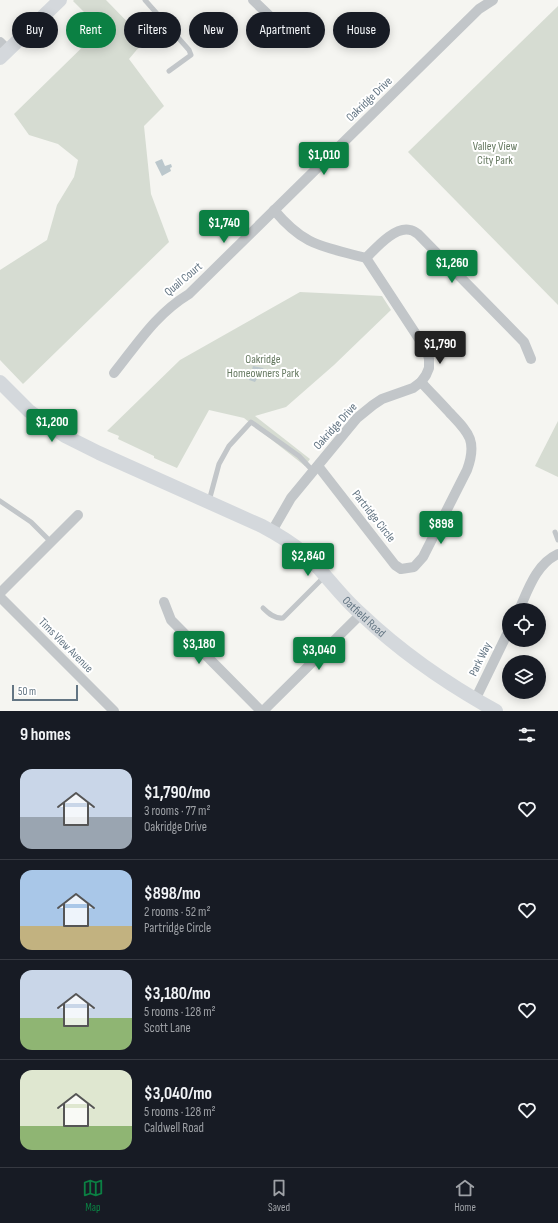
<!DOCTYPE html>
<meta charset="utf-8">
<style>
body{margin:0;font-family:"Sofia Sans Condensed",sans-serif;background:#242831;color:#f1f3f6;height:100vh;display:flex;flex-direction:column;font-size:15px;white-space:nowrap}
*{box-sizing:border-box;margin:0}
p{font-size:13px;color:#9ea1a6}
.icon{flex:none;width:22px;height:22px;fill:none;stroke:currentColor;stroke-width:2;stroke-linecap:round;stroke-linejoin:round}
.map{position:relative;height:711px;overflow:hidden}
.side{display:flex;flex-direction:column;background:#171b24;flex:1}
.side>*{flex:none}
.guide{position:absolute;left:12px;top:12px;width:534px;height:36px;display:flex;gap:8px}
.tools{position:absolute;left:502px;top:603px;display:grid;gap:8px}
.tools a{display:grid;place-items:center;width:44px;height:44px;border-radius:50%;background:#171b24;box-shadow:0 2px 10px #0003;font-size:20px}
.scale{position:absolute;left:12px;bottom:10px;width:66px;box-sizing:border-box;padding-left:4px;border:2px solid #637583;border-top:0;font-size:11px;line-height:14px;white-space:nowrap;color:#637583;-webkit-text-stroke:3px #fff;paint-order:stroke}
.price{position:absolute;translate:-50% -34px;padding:0 9px;border-radius:4px;background:#0b8043;color:#fff;font-size:13px;line-height:26px;filter:drop-shadow(0 1px 2px #0008)}
.price::after{content:'';position:absolute;left:50%;top:24px;width:12px;height:9px;margin-left:-6px;background:inherit;clip-path:polygon(0 0,100% 0,50% 100%)}
.price.current{background:#222;color:#fff}
ul{padding:0;list-style:none}
li{display:flex;align-items:center;gap:12px;height:100px;padding:0 20px}
li+li{border-top:1px solid #363941}
li span{display:grid;place-items:center;flex:none;width:112px;height:80px;border-radius:12px;color:#555}
li>.icon{margin-inline-start:auto}
span .icon{width:48px;height:48px;fill:#fffc;stroke-width:1}
li b{font-size:17px}
h2{display:flex;justify-content:space-between;align-items:center;height:48px;padding:0 20px;font-size:17px}
.pill{padding:0 14px;border-radius:18px;background:#171b24;box-shadow:0 2px 10px #0003;font-size:14px;line-height:36px}
.pill.current{background:#0b8043;color:#fff}
.dock{display:flex;justify-content:space-around;align-items:center;height:56px;border-top:1px solid #363941;background:#171b24;font-size:11px;color:#9ea1a6}
.dock a{display:grid;justify-items:center;gap:2px}
.dock .current{color:#0b8043}
.map>svg:first-child{display:block}
.green{fill:#d6dcd2}
.water{fill:#bbc7cc}
.lines{fill:none;stroke-linecap:round;stroke-linejoin:round}
.service{stroke:#c2c6c9;stroke-width:5}
.minor{stroke:#c2c6c9;stroke-width:10}
.secondary{stroke:#d4d8dc;stroke-width:14}
.labels{text-anchor:middle;stroke-width:4;stroke-linejoin:round;paint-order:stroke}
.street-label{font-size:12px;fill:#637583;stroke:#fff}
.park-label{font-size:12px;fill:#677a62;stroke:#fff}
</style>
<div class="map">
<svg width="558" height="711" viewBox="0 0 558 711">
<rect width="100%" height="100%" fill="#f5f5f1"/>
<g class="green">
<path d="M74,0H106L145,40L129,59L164,106L144,126L151,194L169,242L23,384L0,360V270L47,240L57,205L74,177L78,160L58,144L29,135L14,114L101,29L73,1Z"/>
<path d="M558,6V305L408,152Z"/>
<path d="M300,292L382,296L391,310L334,365L286,407L255,416L310,459L305,466L244,418L209,410L177,468L154,458V456L118,439L119,436L107,431L180,360Z"/>
<path d="M558,421V477L535,466Z"/>
</g>
<g class="water">
<path d="M162,159L165,166L171,164L172,167L170,168L171,171L162,176L155,162Z"/>
<path d="M253,366L263,368L265,371L263,374H260L255,382L249,380Z"/>
</g>
<g class="lines">
<g class="service">
<path d="M145,0L189,50L191,55L169,71"/>
<path d="M0,501L31,522L51,542"/>
<path d="M209,501L219,464L229,446L251,422L299,456L313,471"/>
<path d="M555,532L558,540"/>
<path d="M263,608C269,614 275,619 283,618L324,577"/>
</g>
<g class="minor">
<path d="M253,0L276,22L282,30"/>
<path d="M0,42L8,50"/>
<path d="M366,258C376,248 395,226 410,230C413,230 416,233 418,234L524,342L531,359"/>
<path d="M114,373C138,343 156,314 189,294L479,9L493,0"/>
<path d="M318,466L395,565L401,569L414,567L423,557L467,470C478,440 468,432 449,412C440,402 430,392 421,382"/>
<path d="M272,531L291,498L357,418L373,405L382,399L413,388L421,382L426,375L429,368V359L427,351L366,258C322,246 305,247 274,210"/>
<path d="M0,593L78,515"/>
<path d="M0,597L114,711"/>
<path d="M164,602L171,620L261,711"/>
<path d="M519,610C528,590 536,564 558,554"/>
<path d="M475,700L509,630"/>
<path d="M263,711L361,614"/>
</g>
<g class="secondary">
<path d="M0,58L60,0"/>
<path id="s1" d="M0,382L29,411L65,436L99,453L262,526C277,534 292,543 305,554C325,573 340,596 361,614C402,653 447,684 496,711"/>
</g>
</g>
<g class="labels">
<g class="street-label">
<text transform="translate(369 99) rotate(-44)" y="4">Oakridge Drive</text>
<text transform="translate(183 279) rotate(-40)" y="4">Quail Court</text>
<text transform="translate(335 426) rotate(-48)" y="4">Oakridge Drive</text>
<text transform="translate(374 516) rotate(52)" y="4">Partridge Circle</text>
<text dy="4" stroke="none"><textPath href="#s1" startOffset="439">Oatfield Road</textPath></text>
<text transform="translate(66 645) rotate(45)" y="4">Tims View Avenue</text>
<text transform="translate(480 659) rotate(-64)" y="4">Park Way</text>
</g>
<g class="park-label">
<text x="495" y="150">Valley View<tspan x="495" dy="14">City Park</tspan></text>
<text x="263" y="363">Oakridge<tspan x="263" dy="14">Homeowners Park</tspan></text>
</g>
</g>
</svg>
<div class="tools">
<a><svg class="icon" aria-label="locate" viewBox="0 0 24 24"><circle cx="12" cy="12" r="6"/><path d="M12 2v4M12 18v4M2 12h4M18 12h4"/></svg></a>
<a><svg class="icon" aria-label="layers" viewBox="0 0 24 24"><path d="M12 4l9 5-9 5-9-5zM3 14l9 5 9-5"/></svg></a>
</div>
<div class="scale">50 m</div>
<b class="price" style="left:324px;top:176px">$1,010</b>
<b class="price" style="left:224px;top:244px">$1,740</b>
<b class="price" style="left:452px;top:284px">$1,260</b>
<b class="price current" style="left:440px;top:365px">$1,790</b>
<b class="price" style="left:52px;top:443px">$1,200</b>
<b class="price" style="left:441px;top:545px">$898</b>
<b class="price" style="left:308px;top:577px">$2,840</b>
<b class="price" style="left:199px;top:665px">$3,180</b>
<b class="price" style="left:319px;top:671px">$3,040</b>
<div class="guide">
<a class="pill">Buy</a>
<a class="pill current">Rent</a>
<a class="pill">Filters</a>
<a class="pill">New</a>
<a class="pill">Apartment</a>
<a class="pill">House</a>
</div>
</div>
<section class="side">
<h2>9 homes<svg class="icon" aria-label="filters" viewBox="0 0 24 24"><path d="M4 7h16M4 17h16"/><circle cx="9" cy="7" r="2"/><circle cx="15" cy="17" r="2"/></svg></h2>
<ul>
<li><span style="background:linear-gradient(#c9d6e8 60%,#9aa5b1 0)"><svg class="icon" aria-label="home" viewBox="0 0 24 24"><path d="M3 11l9-7 9 7M6 9v11h12V9"/></svg></span><div><b>$1,790/mo</b><p>3 rooms · 77 m²</p><p>Oakridge Drive</p></div><svg class="icon" aria-label="heart" viewBox="0 0 24 24"><path d="M12 20l-8-8c-3-5 5-10 8-4 3-6 11-1 8 4z"/></svg></li>
<li><span style="background:linear-gradient(#a9c7e8 70%,#c2b280 0)"><svg class="icon" aria-label="home" viewBox="0 0 24 24"><path d="M3 11l9-7 9 7M6 9v11h12V9"/></svg></span><div><b>$898/mo</b><p>2 rooms · 52 m²</p><p>Partridge Circle</p></div><svg class="icon" aria-label="heart" viewBox="0 0 24 24"><path d="M12 20l-8-8c-3-5 5-10 8-4 3-6 11-1 8 4z"/></svg></li>
<li><span style="background:linear-gradient(#c9d6e8 60%,#8fb573 0)"><svg class="icon" aria-label="home" viewBox="0 0 24 24"><path d="M3 11l9-7 9 7M6 9v11h12V9"/></svg></span><div><b>$3,180/mo</b><p>5 rooms · 128 m²</p><p>Scott Lane</p></div><svg class="icon" aria-label="heart" viewBox="0 0 24 24"><path d="M12 20l-8-8c-3-5 5-10 8-4 3-6 11-1 8 4z"/></svg></li>
<li><span style="background:linear-gradient(#dfe7d0 70%,#8fb573 0)"><svg class="icon" aria-label="home" viewBox="0 0 24 24"><path d="M3 11l9-7 9 7M6 9v11h12V9"/></svg></span><div><b>$3,040/mo</b><p>5 rooms · 128 m²</p><p>Caldwell Road</p></div><svg class="icon" aria-label="heart" viewBox="0 0 24 24"><path d="M12 20l-8-8c-3-5 5-10 8-4 3-6 11-1 8 4z"/></svg></li>
</ul>
</section>
<nav class="dock">
<a class="current"><svg class="icon" aria-label="map" viewBox="0 0 24 24"><path d="M3 6l6-2 6 2 6-2v14l-6 2-6-2-6 2zM9 4v14M15 6v14"/></svg>Map</a>
<a><svg class="icon" aria-label="saved" viewBox="0 0 24 24"><path d="M7 4h10v16l-5-4-5 4z"/></svg>Saved</a>
<a><svg class="icon" aria-label="home" viewBox="0 0 24 24"><path d="M3 11l9-7 9 7M6 9v11h12V9"/></svg>Home</a>
</nav>
